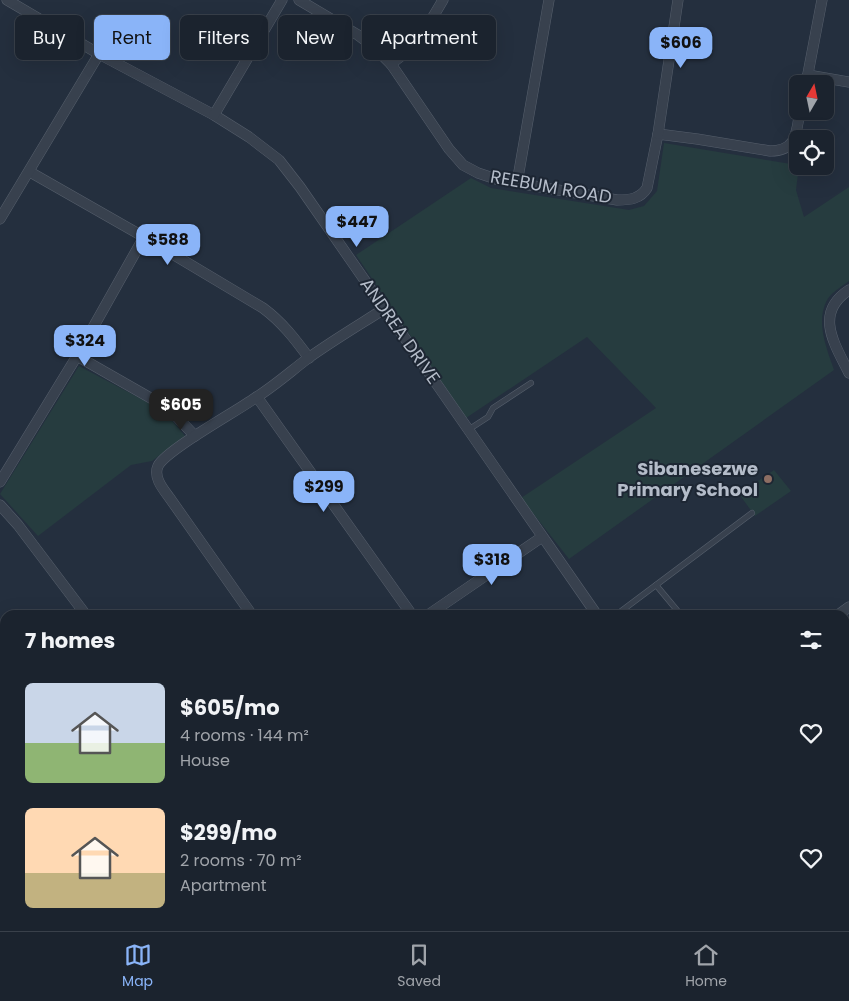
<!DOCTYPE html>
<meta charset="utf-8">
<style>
body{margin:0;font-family:Poppins,sans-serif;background:#282f3a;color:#f1f3f6;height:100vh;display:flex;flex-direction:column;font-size:19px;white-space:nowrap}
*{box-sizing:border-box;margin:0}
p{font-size:16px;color:#a0a4aa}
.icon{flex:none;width:28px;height:28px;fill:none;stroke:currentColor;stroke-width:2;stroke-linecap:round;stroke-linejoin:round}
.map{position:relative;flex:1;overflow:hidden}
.drawer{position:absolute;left:0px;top:610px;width:850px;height:321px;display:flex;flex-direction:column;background:#1b232e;border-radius:15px 15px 0 0;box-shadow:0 5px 20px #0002,0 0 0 1px #39404a}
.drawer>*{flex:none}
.guide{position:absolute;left:15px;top:15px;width:500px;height:45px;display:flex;gap:10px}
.needle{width:32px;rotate:9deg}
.controls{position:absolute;left:789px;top:75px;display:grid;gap:10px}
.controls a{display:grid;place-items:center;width:45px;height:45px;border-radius:8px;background:#1b232e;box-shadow:0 5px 20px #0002,0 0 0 1px #39404a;font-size:25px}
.price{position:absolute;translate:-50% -42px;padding:0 11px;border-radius:10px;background:#8ab4f8;color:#111;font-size:16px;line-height:32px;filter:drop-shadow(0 1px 2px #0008)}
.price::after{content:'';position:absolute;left:50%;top:30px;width:15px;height:11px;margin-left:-8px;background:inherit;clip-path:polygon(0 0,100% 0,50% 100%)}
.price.active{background:#222;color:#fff}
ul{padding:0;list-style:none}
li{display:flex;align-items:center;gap:15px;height:125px;padding:0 25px}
li span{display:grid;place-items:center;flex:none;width:140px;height:100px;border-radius:8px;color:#555}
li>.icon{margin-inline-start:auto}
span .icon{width:60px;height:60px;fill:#fffc;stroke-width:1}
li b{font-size:21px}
h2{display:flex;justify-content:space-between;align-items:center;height:60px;padding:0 25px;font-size:21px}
.pill{padding:0 18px;border-radius:8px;background:#1b232e;box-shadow:0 5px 20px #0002,0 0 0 1px #39404a;font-size:18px;line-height:45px}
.pill.active{background:#8ab4f8;color:#111}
.dock{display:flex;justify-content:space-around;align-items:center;height:70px;border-top:1px solid #39404a;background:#1b232e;font-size:14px;color:#a0a4aa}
.dock a{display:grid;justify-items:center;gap:2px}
.dock .active{color:#8ab4f8}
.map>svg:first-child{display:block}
.green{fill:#263c3f}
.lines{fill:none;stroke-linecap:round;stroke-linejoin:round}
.lane-casing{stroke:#565f6c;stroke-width:6}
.street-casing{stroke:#565f6c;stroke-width:11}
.lane{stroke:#38414e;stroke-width:5}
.street{stroke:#38414e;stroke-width:10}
.education-dot{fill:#8d6e63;stroke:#1d2633;stroke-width:2}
.labels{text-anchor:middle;stroke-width:4;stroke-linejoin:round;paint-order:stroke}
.street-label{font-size:18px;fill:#b4bcc9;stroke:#1d2633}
.poi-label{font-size:18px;font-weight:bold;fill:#b4bcc9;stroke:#1d2633;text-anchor:end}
</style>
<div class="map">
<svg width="849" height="931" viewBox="0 0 849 931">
<rect width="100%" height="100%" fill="#242f3e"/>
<g class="green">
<path d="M664,143L797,165L799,166L796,190L804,217L849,187V281C841,287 830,293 826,302C816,324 827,349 834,370L569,559L521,498L656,408L587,337L466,418L356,255L471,178L491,188L629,210L644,206L657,191Z"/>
<path d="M79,366L147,402L169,417L185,436L152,461L131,465L38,536L0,494Z"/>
<path d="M774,470L791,491L755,516L739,494Z"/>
<path d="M24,926H68L72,931H26Z"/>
<path d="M78,926H147L151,931H82Z"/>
</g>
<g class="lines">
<g class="lane-casing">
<g id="lane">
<path d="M468,430L488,417L493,408L531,383"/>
<path d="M656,585L681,615"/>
<path d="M616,615L752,513"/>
<path d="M20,926L22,931"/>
</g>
</g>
<g class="street-casing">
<g id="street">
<path d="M7,0L99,54L214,115L249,137L279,160L300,187L597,615"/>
<path d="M299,0L358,35L374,47L391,64L449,149L463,165L478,173L499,180L617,200C630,200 640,199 647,188L658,134L697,139L770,151C797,151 796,133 800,111"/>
<path d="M391,64L414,46L421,37L443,0"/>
<path d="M808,75L849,82"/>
<path d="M806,84L822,0"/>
<path d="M214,115L282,0"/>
<path d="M658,134L678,0"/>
<path d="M30,172L144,237L263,308C282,322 295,339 309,358"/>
<path d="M517,183L549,0"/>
<path d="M0,219L99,54"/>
<path d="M849,290C814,313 834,343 849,373"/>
<path d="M77,356L154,400L173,413L195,436"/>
<path d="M257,397L412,615"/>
<path d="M0,482L77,356L144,237"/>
<path d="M0,505L18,525L86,615"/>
<path d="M252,615L169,497C163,489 153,477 158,466C166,450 237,411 255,398C273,387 290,372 307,359C332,341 359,325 384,309"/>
<path d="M428,615L542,537"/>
<path d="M838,615L849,607"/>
<path d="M845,721L849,727"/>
<path d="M0,729L5,736"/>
<path d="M0,769L5,775"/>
<path d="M0,910L5,907"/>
<path d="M155,926L159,931"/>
<path d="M817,926L820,931"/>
<path d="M211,931L218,926"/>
<path d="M645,931V926"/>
</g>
</g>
<use href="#lane" class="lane"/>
<use href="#street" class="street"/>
</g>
<circle class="education-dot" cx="768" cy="479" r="5"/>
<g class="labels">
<g class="street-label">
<text transform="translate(551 187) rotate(10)" y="6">REEBUM ROAD</text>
<text transform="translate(400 331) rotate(55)" y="6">ANDREA DRIVE</text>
</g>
<g class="poi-label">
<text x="758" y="475">Sibanesezwe<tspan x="758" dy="21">Primary School</tspan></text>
</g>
</g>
</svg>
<div class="controls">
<a><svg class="needle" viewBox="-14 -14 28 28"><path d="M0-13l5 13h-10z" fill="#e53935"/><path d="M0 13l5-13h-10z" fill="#a0a4aa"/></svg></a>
<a><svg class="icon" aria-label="locate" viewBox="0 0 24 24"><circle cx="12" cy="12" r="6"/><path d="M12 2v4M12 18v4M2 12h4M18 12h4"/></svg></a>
</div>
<b class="price" style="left:681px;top:69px">$606</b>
<b class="price" style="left:357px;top:248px">$447</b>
<b class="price" style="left:168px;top:266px">$588</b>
<b class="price" style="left:85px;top:367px">$324</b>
<b class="price active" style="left:181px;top:431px">$605</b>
<b class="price" style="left:324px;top:513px">$299</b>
<b class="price" style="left:492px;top:586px">$318</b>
<div class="guide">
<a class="pill">Buy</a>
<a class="pill active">Rent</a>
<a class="pill">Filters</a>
<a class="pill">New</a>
<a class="pill">Apartment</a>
</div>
<section class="drawer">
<h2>7 homes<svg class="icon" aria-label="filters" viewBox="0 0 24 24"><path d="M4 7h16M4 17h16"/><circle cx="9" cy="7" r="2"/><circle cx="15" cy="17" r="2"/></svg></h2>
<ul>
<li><span style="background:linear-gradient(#c9d6e8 60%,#8fb573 0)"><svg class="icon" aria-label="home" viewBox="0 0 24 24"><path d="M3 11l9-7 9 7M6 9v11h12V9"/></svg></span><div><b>$605/mo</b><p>4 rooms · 144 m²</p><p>House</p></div><svg class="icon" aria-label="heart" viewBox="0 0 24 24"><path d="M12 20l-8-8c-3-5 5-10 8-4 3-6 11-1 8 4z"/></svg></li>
<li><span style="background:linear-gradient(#ffd9b3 65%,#c2b280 0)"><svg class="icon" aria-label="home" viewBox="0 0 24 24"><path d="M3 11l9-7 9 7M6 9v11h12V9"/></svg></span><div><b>$299/mo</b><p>2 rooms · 70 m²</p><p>Apartment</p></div><svg class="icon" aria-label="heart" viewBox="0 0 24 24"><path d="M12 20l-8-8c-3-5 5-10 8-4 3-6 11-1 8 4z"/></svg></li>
</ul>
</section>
</div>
<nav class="dock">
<a class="active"><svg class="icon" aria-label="map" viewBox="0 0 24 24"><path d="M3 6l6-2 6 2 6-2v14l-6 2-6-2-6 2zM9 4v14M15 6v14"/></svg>Map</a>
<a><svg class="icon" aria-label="saved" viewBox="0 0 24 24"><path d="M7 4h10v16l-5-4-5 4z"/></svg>Saved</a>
<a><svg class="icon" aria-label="home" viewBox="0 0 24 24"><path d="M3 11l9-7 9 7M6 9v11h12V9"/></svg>Home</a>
</nav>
